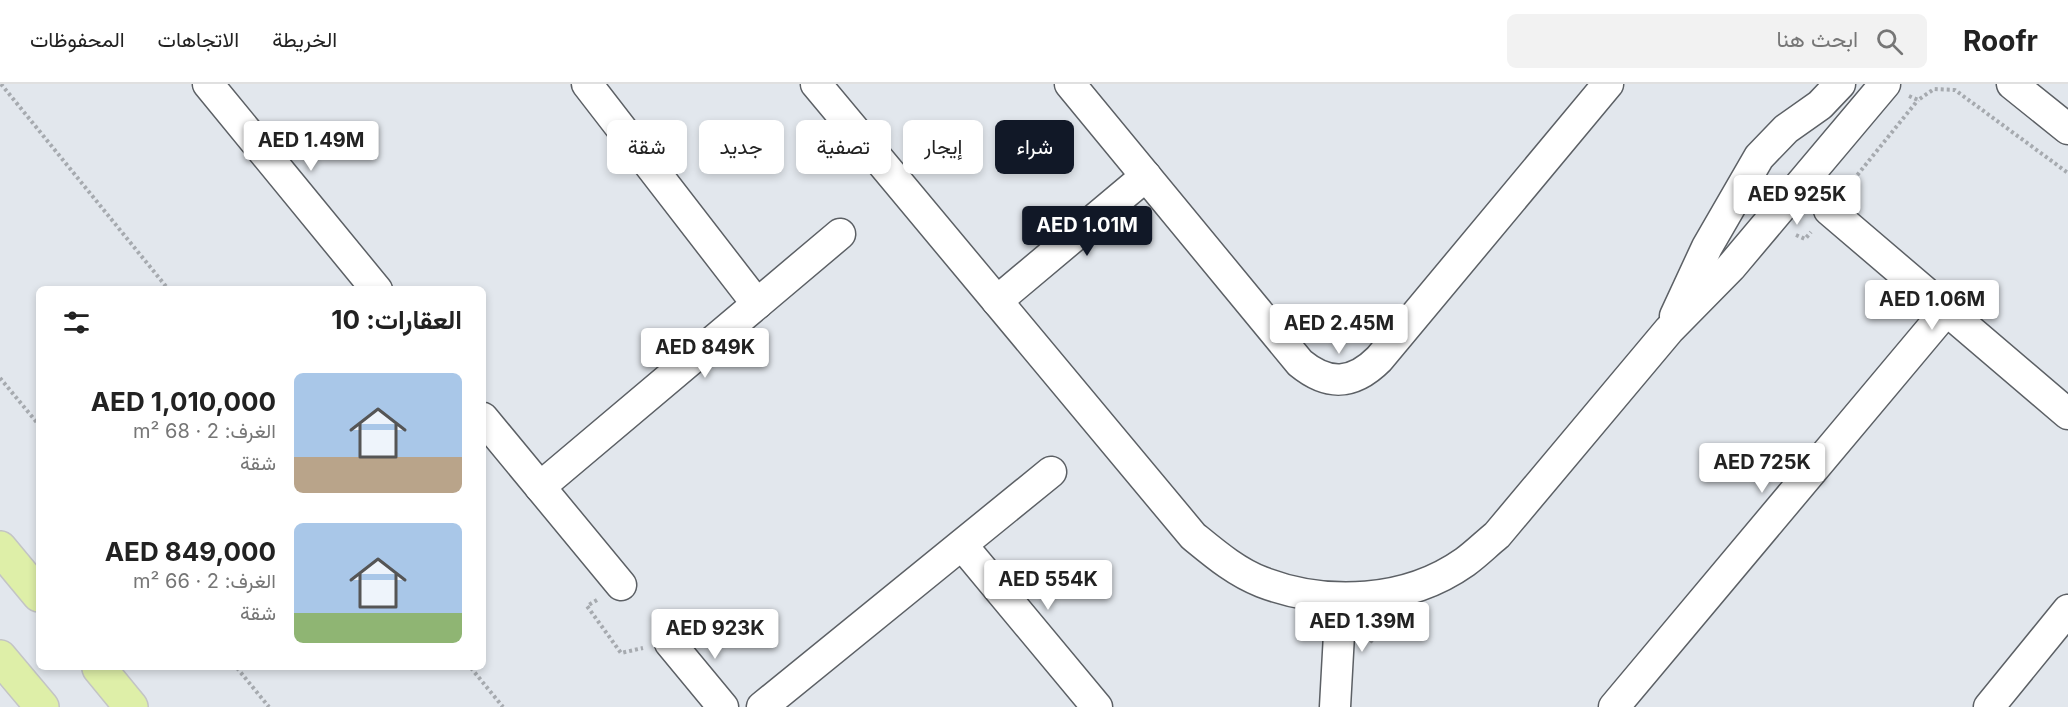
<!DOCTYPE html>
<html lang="ar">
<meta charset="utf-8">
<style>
body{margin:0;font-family:Inter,Vazirmatn,sans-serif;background:#f2f2f2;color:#222;direction:rtl;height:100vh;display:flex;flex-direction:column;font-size:22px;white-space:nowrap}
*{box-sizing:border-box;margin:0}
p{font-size:20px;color:#767676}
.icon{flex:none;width:33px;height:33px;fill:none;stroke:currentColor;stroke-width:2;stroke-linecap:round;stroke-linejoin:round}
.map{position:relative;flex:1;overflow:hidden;direction:ltr}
.drawer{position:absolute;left:36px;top:202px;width:450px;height:384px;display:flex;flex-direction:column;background:#fff;border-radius:9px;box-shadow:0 3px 9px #0003;direction:rtl}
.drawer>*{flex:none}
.guide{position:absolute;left:504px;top:36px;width:570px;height:54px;direction:rtl;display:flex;gap:12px}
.price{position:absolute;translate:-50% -51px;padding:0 14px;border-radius:6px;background:#fff;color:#222;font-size:20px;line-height:39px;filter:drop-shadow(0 2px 3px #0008)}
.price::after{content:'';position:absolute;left:50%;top:36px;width:18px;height:14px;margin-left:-9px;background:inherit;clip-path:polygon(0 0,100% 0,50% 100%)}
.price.on{background:#111827;color:#fff}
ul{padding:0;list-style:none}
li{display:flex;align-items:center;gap:18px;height:150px;padding:0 24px}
li span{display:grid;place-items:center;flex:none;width:168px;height:120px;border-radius:9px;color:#555}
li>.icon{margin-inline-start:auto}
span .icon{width:72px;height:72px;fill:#fffc;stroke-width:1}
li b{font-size:26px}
h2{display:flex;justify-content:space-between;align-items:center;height:72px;padding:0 24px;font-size:26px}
.chip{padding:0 21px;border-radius:9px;background:#fff;box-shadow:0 3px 9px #0003;font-size:21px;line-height:54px}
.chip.on{background:#111827;color:#fff}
header{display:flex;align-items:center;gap:36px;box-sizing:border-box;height:84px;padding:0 30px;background:#fff;border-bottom:2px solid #e0e0e0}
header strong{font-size:28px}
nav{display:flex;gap:33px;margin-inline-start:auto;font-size:21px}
.search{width:420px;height:54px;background:#f2f2f2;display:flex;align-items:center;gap:15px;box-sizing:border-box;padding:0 21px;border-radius:9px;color:#767676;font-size:22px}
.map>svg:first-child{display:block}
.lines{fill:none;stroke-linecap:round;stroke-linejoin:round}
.minor-casing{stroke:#5c6065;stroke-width:33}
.major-casing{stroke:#c3c4c5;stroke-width:36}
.path{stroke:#a6aaaf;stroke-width:4;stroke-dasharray:3 3;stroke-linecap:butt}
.minor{stroke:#fff;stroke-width:30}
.major{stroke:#deefa8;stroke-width:33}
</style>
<header>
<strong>Roofr</strong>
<div class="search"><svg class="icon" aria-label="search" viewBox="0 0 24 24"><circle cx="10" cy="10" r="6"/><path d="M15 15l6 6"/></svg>ابحث هنا</div>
<nav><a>الخريطة</a><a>الاتجاهات</a><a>المحفوظات</a></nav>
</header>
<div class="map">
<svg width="2068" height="623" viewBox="0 0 2068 623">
<rect width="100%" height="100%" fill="#e2e7ed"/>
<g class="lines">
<g class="minor-casing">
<g id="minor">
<path d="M208,0L377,206"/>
<path d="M587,0L757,220"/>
<path d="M816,0L1193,452C1215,470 1236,488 1262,498C1327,523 1407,519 1465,478C1476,470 1486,460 1497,451L1669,246L1731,183L1885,0"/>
<path d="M1070,0L1300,279C1328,302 1353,301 1379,275L1608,0"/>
<path d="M2012,0L2068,45"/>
<path d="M1829,126L2068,330"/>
<path d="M997,217L1146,92"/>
<path d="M1675,232L1707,163L1759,73L1786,45L1820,21L1840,0"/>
<path d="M483,334L621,501"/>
<path d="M540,403L840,150"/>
<path d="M962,461L1097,623"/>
<path d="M670,559L723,623"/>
<path d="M762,623L1051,388"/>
<path d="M1335,623L1341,514"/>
<path d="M1614,623L1946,227"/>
<path d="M1989,623L2068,526"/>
</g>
</g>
<g class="major-casing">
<g id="major">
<path d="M0,464L39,511"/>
<path d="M0,573L42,623"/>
<path d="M99,584L131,623"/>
</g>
</g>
<g class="path">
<path d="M1,0L169,206"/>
<path d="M1909,12L1918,16L1934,5L1955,6L2068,89"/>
<path d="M1846,105L1918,16"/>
<path d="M1796,151L1805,155L1811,148"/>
<path d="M0,294L39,341"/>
<path d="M597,516L587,522L621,569L643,564"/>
<path d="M1370,558L1386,546L1410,538"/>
<path d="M237,584L269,623"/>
<path d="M471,584L503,623"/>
</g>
<use href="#minor" class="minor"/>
<use href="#major" class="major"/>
</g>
</svg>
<b class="price" style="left:311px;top:88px">AED 1.49M</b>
<b class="price" style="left:1797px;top:142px">AED 925K</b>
<b class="price on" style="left:1087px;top:173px">AED 1.01M</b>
<b class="price" style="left:1932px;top:247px">AED 1.06M</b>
<b class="price" style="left:1339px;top:271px">AED 2.45M</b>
<b class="price" style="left:705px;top:295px">AED 849K</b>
<b class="price" style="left:1762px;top:410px">AED 725K</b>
<b class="price" style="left:1048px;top:527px">AED 554K</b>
<b class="price" style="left:1362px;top:569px">AED 1.39M</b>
<b class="price" style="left:715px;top:576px">AED 923K</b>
<div class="guide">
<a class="chip on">شراء</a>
<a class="chip">إيجار</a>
<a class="chip">تصفية</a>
<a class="chip">جديد</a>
<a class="chip">شقة</a>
</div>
<section class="drawer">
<h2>العقارات: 10<svg class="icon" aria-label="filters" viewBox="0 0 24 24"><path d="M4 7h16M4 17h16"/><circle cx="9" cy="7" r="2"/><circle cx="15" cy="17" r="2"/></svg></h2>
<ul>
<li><span style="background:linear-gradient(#a9c7e8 70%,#b9a48a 0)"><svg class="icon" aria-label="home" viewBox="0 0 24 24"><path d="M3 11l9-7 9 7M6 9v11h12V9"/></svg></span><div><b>AED 1,010,000</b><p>الغرف: 2 · 68 m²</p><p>شقة</p></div></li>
<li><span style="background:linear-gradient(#a9c7e8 75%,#8fb573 0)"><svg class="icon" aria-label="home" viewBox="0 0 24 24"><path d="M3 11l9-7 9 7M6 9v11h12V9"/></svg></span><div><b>AED 849,000</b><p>الغرف: 2 · 66 m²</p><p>شقة</p></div></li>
</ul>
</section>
</div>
